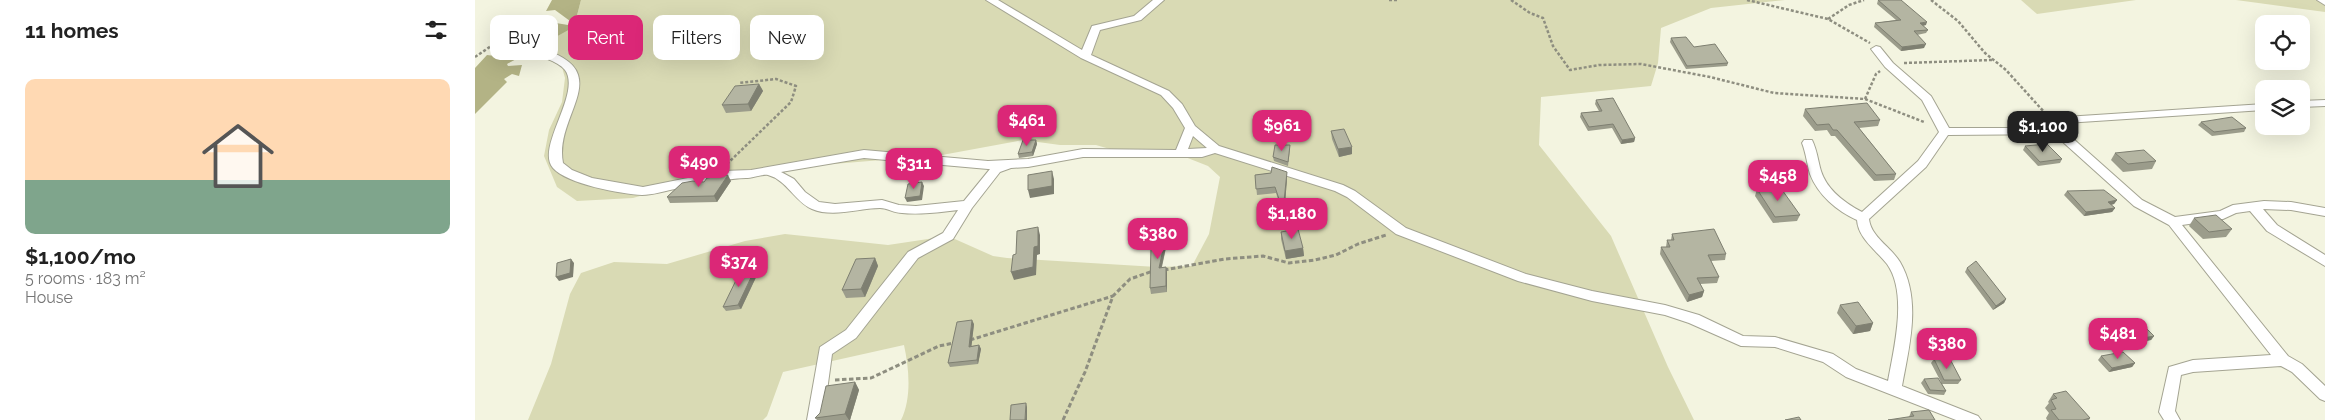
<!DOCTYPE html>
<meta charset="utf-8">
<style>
body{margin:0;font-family:Raleway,sans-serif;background:#f6f6f6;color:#222;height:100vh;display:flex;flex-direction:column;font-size:19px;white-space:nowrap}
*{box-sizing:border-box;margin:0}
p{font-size:16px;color:#767676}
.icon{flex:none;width:28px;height:28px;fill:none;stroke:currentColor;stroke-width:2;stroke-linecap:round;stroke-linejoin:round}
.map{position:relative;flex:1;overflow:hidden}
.panel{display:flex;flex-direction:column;background:#fff;width:475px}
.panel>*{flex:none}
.hud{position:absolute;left:15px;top:15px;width:475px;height:45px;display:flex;gap:10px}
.tools{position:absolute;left:1780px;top:15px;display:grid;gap:10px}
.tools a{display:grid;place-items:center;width:55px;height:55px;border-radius:10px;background:#fff;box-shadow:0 5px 20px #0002;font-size:25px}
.price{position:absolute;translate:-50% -42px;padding:0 11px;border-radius:10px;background:#db2777;color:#fff;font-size:16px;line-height:32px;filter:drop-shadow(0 1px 2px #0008)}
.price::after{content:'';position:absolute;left:50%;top:30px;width:15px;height:11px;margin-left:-8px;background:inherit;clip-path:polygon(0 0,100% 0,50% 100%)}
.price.active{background:#222;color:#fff}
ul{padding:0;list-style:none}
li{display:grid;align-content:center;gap:10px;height:265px;padding:0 25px}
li+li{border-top:1px solid #e0e0e0}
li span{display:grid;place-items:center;height:155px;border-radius:10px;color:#555}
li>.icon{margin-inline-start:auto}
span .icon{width:90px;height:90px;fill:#fffc;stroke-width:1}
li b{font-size:21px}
h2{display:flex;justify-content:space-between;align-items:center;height:60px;padding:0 25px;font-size:21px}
.pill{padding:0 18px;border-radius:10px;background:#fff;box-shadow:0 5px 20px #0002;font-size:18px;line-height:45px}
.pill.active{background:#db2777;color:#fff}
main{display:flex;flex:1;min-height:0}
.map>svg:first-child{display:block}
.green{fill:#d9dab4}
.water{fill:#b3b385}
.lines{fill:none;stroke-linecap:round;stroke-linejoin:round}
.street-casing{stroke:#a4a492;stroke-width:2}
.path-far1{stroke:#8e8e80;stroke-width:2.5;stroke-dasharray:3 2;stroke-linecap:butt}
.path{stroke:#8e8e80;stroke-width:3;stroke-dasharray:4.5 2.5;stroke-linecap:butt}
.street{fill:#fff;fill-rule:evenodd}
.wall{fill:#9b9c8b}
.shaded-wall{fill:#7e7f71}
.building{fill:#b4b5a2;stroke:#7e7f71}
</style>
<main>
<section class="panel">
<h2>11 homes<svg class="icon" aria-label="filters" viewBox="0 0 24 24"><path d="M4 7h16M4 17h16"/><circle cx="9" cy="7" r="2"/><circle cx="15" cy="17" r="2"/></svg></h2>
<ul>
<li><span style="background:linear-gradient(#ffd9b3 65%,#7fa58c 0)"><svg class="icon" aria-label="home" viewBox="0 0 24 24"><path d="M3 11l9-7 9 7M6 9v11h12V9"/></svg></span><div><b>$1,100/mo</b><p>5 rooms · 183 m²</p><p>House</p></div></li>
</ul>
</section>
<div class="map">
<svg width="1850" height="420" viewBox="0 0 1850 420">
<rect width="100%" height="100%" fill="#f3f4e0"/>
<g class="green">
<path d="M106,0H1310L1236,8L1186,28L1183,63L1176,86L1066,97L1064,145L1136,236L1193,367L1219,420H426C437,398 434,368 429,345L308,372L292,416L288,420H53L76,364L95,294L106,273L139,262L192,264L270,241L310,234L413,245L473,236L518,256L532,258L682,267L717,266L734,234L745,177L733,166L705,155L652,154L621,145H585L548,140L467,155L346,165L203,185L158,198L102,201L82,187L69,156L74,130L87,102L90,78L87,67L57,51L31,64L99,27Z"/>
<path d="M1546,0H1661L1562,14Z"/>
<path d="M1761,0H1850V12Z"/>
</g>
<path class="water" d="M77,0H106L99,27L32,64L33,66L47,65L44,76L37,74L29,79L32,82L0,114V68L12,55C27,57 39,60 46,44L59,40L81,23L93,25L95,21L80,10L71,11Z"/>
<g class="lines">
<g class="street-casing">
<g id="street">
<path d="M511,0H523L607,50L617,26L659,16L678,0H689L666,20L625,30L616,55L694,91L707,104L720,126L744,146L868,185L880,191L931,228L1051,274L1117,291L1190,305L1224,315L1268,336L1300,337L1358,354L1381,369L1413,381C1419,348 1433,293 1412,264C1401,250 1383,238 1382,220C1362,211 1343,195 1335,174C1332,164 1331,153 1327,143L1329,140H1337C1342,150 1343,161 1346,171C1352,190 1370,203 1387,212L1443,161L1464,132L1447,100L1410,67L1396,49L1401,46L1405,47L1418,63L1456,96L1474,128H1586L1667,200L1700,217L1745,211L1758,205L1789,201L1816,202L1850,208V216L1816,210L1788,209L1802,225L1850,255V266L1792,231L1775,211L1761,213L1748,219L1707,225L1813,356L1827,364L1850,386V401L1845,399L1817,372L1806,366L1718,372L1706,375L1700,411L1705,420H1689L1684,412L1694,367L1718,360L1796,355L1694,225L1659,206L1579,134L1473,135L1451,167L1394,219C1396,237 1416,247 1425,262C1447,300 1434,347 1427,386L1503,416L1506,420H1481L1371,377L1348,362L1300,347L1266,346L1214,323L1190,315L1117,301L1043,281L921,234L872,197L860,191L740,153L727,157H608L553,167L536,168L525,172L497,208L478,239L443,258L381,338L357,354L348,420H332L345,347L371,330L433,252L468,233L483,210C465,212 446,215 427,213C419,213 412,208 405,208C384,208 358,218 337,209C320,202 312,180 293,175C287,174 277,178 271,178C247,179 224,184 200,189C190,191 177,195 167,195C146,194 92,184 78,168C60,148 107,93 90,70C82,60 64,57 53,51V47L57,46C148,69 78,113 88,163L97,170L117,178L168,187L248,171L276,170L389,150L513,161L553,159L608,149L701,150L710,128L698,108L686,95L606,58ZM718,136L732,148L713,149ZM389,158L513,169H515L489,201L441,206L424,205L407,200L360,204L344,202L330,192L319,179L306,172Z"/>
<path d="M1842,0H1850V5Z"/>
<path d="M1850,100V106L1826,107V101Z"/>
<path d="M1789,104V110L1575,124L1569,121L1575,118Z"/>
</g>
</g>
<g class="path-far1">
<path d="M914,0H924"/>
<path d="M1036,0L1055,13L1068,18L1078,46L1095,70L1124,65L1166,64L1235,77L1299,93L1390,99L1449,122"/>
<path d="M1272,0L1353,19L1395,43"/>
<path d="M1456,0L1483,21L1510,53L1531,70L1570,113"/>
<path d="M1353,19L1374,5L1389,0"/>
<path d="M0,57L31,36"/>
<path d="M1429,63L1517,60"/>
<path d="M1390,99L1401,74L1405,71"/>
<path d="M252,164L316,102L321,86L301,79L264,83"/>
</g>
<g class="path">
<path d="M689,270L750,259L788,256L814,263L840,260L861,255L883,244L911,235"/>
<path d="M495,340L638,296"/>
<path d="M360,380L396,378L464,346L479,343"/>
<path d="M588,420L610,372L638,296L655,279L678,271"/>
</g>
<use href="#street" class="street"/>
</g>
<g class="wall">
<path d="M1403,0L1451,25L1448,26L1453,30L1451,33L1442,35L1449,48L1426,51L1399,27L1400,23L1421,20L1402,4Z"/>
<path d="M1196,38L1253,63L1252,66L1211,69L1195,42Z"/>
<path d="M284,84L288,91L276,111L251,113L247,105Z"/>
<path d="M1121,100L1160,138L1159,142L1146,144L1137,128L1113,131L1105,117L1106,113L1124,111L1120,104Z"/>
<path d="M1330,109L1405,120L1403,126L1384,128L1421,174L1419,180L1399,181L1360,136H1356L1352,130L1340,131L1328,116Z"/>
<path d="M1726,122L1771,128L1769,132L1737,136L1723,125Z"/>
<path d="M856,131L877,154L864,157L857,139Z"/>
<path d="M561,140L562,144L558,156L544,158L543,154Z"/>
<path d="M1550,146L1587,159L1585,163L1563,166L1548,150Z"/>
<path d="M815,149L813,166L799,161L798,157Z"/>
<path d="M1640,153L1681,161L1677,169L1648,172L1636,160Z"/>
<path d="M796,173L812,178L809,218L801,193L782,195L780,175Z"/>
<path d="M256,181L242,202L195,203L192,197L229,182Z"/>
<path d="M1282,189L1325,215L1322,221L1298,223L1280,196Z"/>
<path d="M1592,191L1642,200L1639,204L1636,205L1640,208L1637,212L1609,216L1589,195Z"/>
<path d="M1719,218L1757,229L1751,237L1728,239L1714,226Z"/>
<path d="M692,231L693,238L687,267H691L692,273V292L676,294L675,288Z"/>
<path d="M806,232L828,248L829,256L811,259L806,239Z"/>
<path d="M1197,234L1251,254L1250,260L1236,261L1244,277L1242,283L1225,284L1229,291L1227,297L1212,302L1185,254L1186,247H1191L1192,240H1196Z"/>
<path d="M400,258L403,266L390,297L371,298L367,290Z"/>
<path d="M1492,268L1531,299L1529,303L1518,310L1490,272Z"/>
<path d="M280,269L283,273L266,309L251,311L248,307Z"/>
<path d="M1365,305L1398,323L1395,331L1378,334L1362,313Z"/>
<path d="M499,324L496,346L504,345L506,349L503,364L475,367L473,363Z"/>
<path d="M1630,330L1679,336L1676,340L1639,347L1627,334Z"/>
<path d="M1626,356L1660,363L1657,367L1634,372L1623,360Z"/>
<path d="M1459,359L1486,380L1483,384H1467L1471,391L1469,395L1453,394L1446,383L1449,379L1466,382L1456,363Z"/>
<path d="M380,382L384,390L375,420H342L340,418L345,413Z"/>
<path d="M1578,394L1615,418L1614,420H1572L1571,418L1574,413L1570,408L1574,403L1573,402Z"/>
<path d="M1436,412L1460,420L1434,417Z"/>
</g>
<g class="shaded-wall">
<path d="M1452,22L1451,25L1444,26L1445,23Z"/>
<path d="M1451,44L1449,48L1426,51L1427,47Z"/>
<path d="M284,84L288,91L276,111L273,104Z"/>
<path d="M1160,138L1159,142L1146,144L1147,140Z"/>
<path d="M561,140L562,144L558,156L557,152Z"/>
<path d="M877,147V154L864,157L863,149Z"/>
<path d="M577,171L579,179V194L555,198L553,190Z"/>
<path d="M812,172V178L809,218L808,211Z"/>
<path d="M253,175L256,181L242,202L239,196Z"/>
<path d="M447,182L449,186L447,200L432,202L430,198Z"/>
<path d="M1642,200L1639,204L1630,206L1633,202Z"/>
<path d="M1640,208L1637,212L1609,216L1611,212Z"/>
<path d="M563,227L565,235V254L562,255L561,275L539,280L536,272L559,247Z"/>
<path d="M692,231L693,238L685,274L684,268Z"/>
<path d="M828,248L829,256L811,259L810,251Z"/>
<path d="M400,258L403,266L390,297L386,289Z"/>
<path d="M96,259L99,263L98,277L84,281L81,277Z"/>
<path d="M691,267L692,273V292L691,286Z"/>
<path d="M280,269L283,273L266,309L263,305Z"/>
<path d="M1229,291L1227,297L1212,302L1214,295Z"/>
<path d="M1531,299L1529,303L1518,310L1521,306Z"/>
<path d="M497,320L499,324L496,351L494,347Z"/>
<path d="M1398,323L1395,331L1378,334L1381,326Z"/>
<path d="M1679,336L1676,340L1639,347L1642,343Z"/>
<path d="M504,345L506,349L503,364L502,360Z"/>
<path d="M1660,363L1657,367L1634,372L1637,368Z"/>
<path d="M380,382L384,390L375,420H374L370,414Z"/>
<path d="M551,403L552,407V420H550Z"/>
</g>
<g class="building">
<path d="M1403,0H1426L1452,22L1445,23L1453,30L1439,31L1451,44L1427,47L1400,23L1426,20Z"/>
<path d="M1211,37L1219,47L1240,44L1253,63L1212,66L1196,38Z"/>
<path d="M284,84L273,104L247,105L260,86Z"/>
<path d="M1138,98L1160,138L1147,140L1138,124L1114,127L1106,113L1127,111L1121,100Z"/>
<path d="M1392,103L1405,120L1379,122L1421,174L1401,175L1362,130H1358L1354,124L1342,125L1330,109Z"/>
<path d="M1757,117L1771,128L1739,132L1726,122Z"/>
<path d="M869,129L877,147L863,149L856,131Z"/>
<path d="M548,140H561L557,152L543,154Z"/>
<path d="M1572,144L1587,159L1565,162L1550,146Z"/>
<path d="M800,145H815L813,162L798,157Z"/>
<path d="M1669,150L1681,161L1653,164L1640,153Z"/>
<path d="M797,167L812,172L808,211L800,187L781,189L780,175L796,173Z"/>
<path d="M577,171V186L553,190V175Z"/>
<path d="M253,175L239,196L192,197L207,183L218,181L229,182L232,178Z"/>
<path d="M447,182L445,196L430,198L433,184Z"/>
<path d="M1305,187L1325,215L1300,217L1282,189Z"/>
<path d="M1629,190L1642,200L1633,202L1640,208L1611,212L1592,191Z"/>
<path d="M1741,215L1757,229L1734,232L1719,218Z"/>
<path d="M563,227V246L559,247L558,267L536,272L538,255L541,254L542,231Z"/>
<path d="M823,229L828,248L810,251L806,232Z"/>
<path d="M1239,229L1251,254L1233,255L1244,277L1222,278L1229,291L1214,295L1186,247H1195L1192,240H1199L1197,234Z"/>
<path d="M679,231H692L684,268L691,267V286L675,288L676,246Z"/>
<path d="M400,258L386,289L367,290L381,259Z"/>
<path d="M96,259L95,273L81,277L82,263Z"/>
<path d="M1501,261L1531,299L1521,306L1492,268Z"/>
<path d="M280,269L263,305L248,307L266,270Z"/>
<path d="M1383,302L1398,323L1381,326L1365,305Z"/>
<path d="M497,320L494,347L504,345L502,360L473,363L482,322Z"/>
<path d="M1667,324L1679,336L1642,343L1630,330Z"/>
<path d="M1648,352L1660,363L1637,368L1626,356Z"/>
<path d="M1459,359H1475L1486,380H1469Z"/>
<path d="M1463,378L1471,391L1455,390L1449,379Z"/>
<path d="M380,382L370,414L340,418L345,413L351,386Z"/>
<path d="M1591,391L1615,418L1608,420H1584L1576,410L1581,409L1576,400L1582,398L1578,394Z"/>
<path d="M551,403L550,420H535L536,405Z"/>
<path d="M1454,410L1460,420H1413L1439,416L1436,412Z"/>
<path d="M1324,417L1326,420H1310Z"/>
</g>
</svg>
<div class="tools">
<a><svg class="icon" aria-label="locate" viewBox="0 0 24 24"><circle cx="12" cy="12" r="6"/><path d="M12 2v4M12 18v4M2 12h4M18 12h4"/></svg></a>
<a><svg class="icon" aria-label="layers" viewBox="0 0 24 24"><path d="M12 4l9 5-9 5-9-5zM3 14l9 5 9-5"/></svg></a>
</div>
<b class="price" style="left:552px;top:147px">$461</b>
<b class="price" style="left:807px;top:152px">$961</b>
<b class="price active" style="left:1568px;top:153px">$1,100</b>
<b class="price" style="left:224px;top:188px">$490</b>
<b class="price" style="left:439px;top:190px">$311</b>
<b class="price" style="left:1303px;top:202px">$458</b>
<b class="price" style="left:817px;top:240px">$1,180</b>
<b class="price" style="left:683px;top:260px">$380</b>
<b class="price" style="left:264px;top:288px">$374</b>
<b class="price" style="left:1643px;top:360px">$481</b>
<b class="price" style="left:1472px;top:370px">$380</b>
<div class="hud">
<a class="pill">Buy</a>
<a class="pill active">Rent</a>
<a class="pill">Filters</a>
<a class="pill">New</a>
</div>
</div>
</main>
